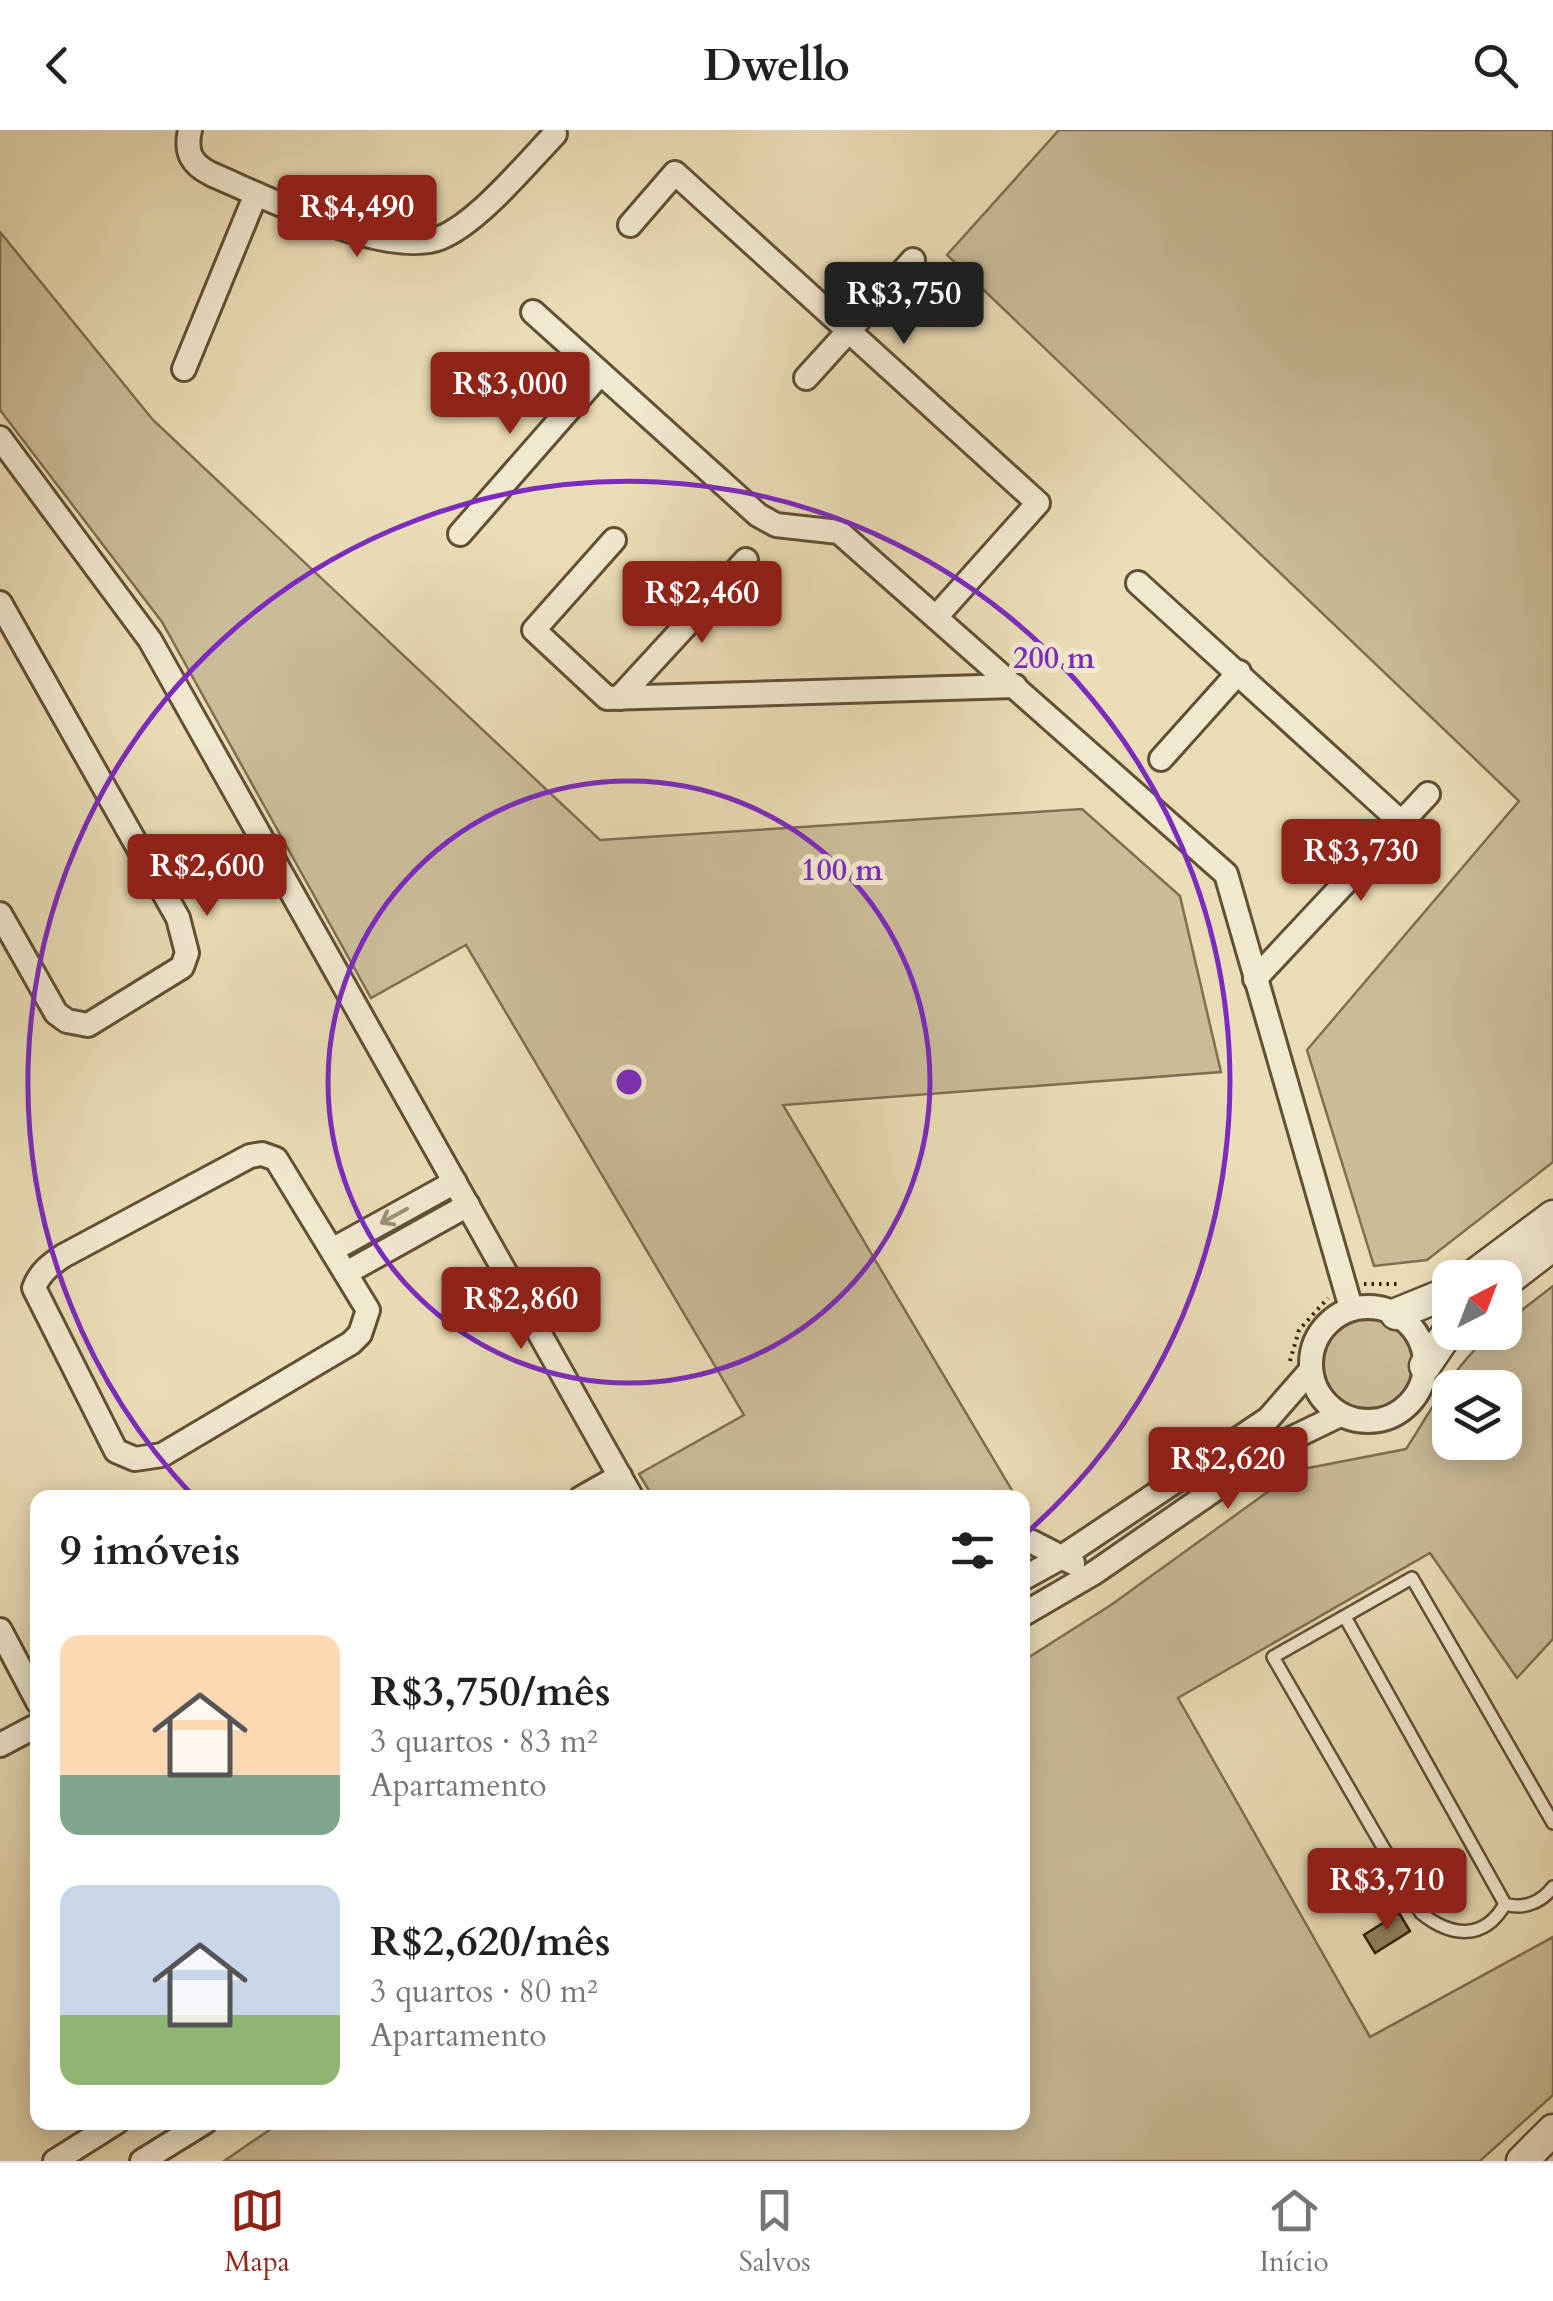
<!DOCTYPE html>
<html lang="pt">
<meta charset="utf-8">
<style>
body{margin:0;font-family:Cardo,serif;background:#f2f2f2;color:#202124;height:100vh;display:flex;flex-direction:column;font-size:38px;white-space:nowrap}
*{box-sizing:border-box;margin:0}
p{font-size:32px;color:#757577}
.icon{flex:none;width:55px;height:55px;fill:none;stroke:currentColor;stroke-width:2;stroke-linecap:round;stroke-linejoin:round}
.map{position:relative;flex:1;overflow:hidden}
.drawer{position:absolute;left:30px;top:1360px;width:1000px;height:640px;display:flex;flex-direction:column;background:#fff;border-radius:20px;box-shadow:0 5px 25px #0003}
.drawer>*{flex:none}
.needle{width:65px;rotate:42deg}
.controls{position:absolute;left:1432px;top:1130px;display:grid;gap:20px}
.controls a{display:grid;place-items:center;width:90px;height:90px;border-radius:20px;background:#fff;box-shadow:0 5px 25px #0003;font-size:50px}
.price{position:absolute;translate:-50% -85px;padding:0 22px;border-radius:10px;background:#8f2418;color:#fff;font-size:32px;line-height:65px;filter:drop-shadow(0 2px 5px #0008)}
.price::after{content:'';position:absolute;left:50%;top:60px;width:30px;height:22px;margin-left:-15px;background:inherit;clip-path:polygon(0 0,100% 0,50% 100%)}
.price.on{background:#222;color:#fff}
ul{padding:0;list-style:none}
li{display:flex;align-items:center;gap:30px;height:250px;padding:0 30px}
li span{display:grid;place-items:center;flex:none;width:280px;height:200px;border-radius:20px;color:#555}
li>.icon{margin-inline-start:auto}
span .icon{width:120px;height:120px;fill:#fffc;stroke-width:1}
li b{font-size:42px}
h2{display:flex;justify-content:space-between;align-items:center;height:120px;padding:0 30px;font-size:42px}
header{display:flex;justify-content:space-between;align-items:center;height:130px;padding:0 30px;background:#fff;font-size:45px;font-weight:800}
.tabs{display:flex;justify-content:space-around;align-items:center;height:140px;border-top:2px solid #e0e0e0;background:#fff;font-size:28px;color:#757577}
.tabs a{display:grid;justify-items:center;gap:5px}
.tabs .on{color:#8f2418}
.map>svg:first-child{display:block}
.green{fill:#cbbc99;stroke:#806f52;stroke-width:2.5;fill-rule:evenodd}
.building{fill:#938363;stroke:#35220a;stroke-width:2.5}
.lines{fill:none;stroke-linecap:round;stroke-linejoin:round}
.service-casing{stroke:#625035;stroke-width:16}
.minor-casing{stroke:#625035;stroke-width:28}
.tertiary-casing{stroke:#625035;stroke-width:35}
.path{stroke:#35220a;stroke-width:4;stroke-dasharray:2.5 5;stroke-linecap:butt}
.service{stroke:#f1e8d0;stroke-width:11}
.minor{stroke:#f1e8d0;stroke-width:22}
.tertiary{stroke:#f1e8d0;stroke-width:30}
.oneway{stroke:#9c8f77}
.ring{fill:none;stroke:#7b2cbf;stroke-width:5}
.centre{fill:#7b2cbf;stroke:#f1e8d0;stroke-width:5}
.ring-label{font-size:30px;text-anchor:middle;font-weight:bold;fill:#7b2cbf;stroke:#f1e8d0;stroke-width:10;stroke-linejoin:round;paint-order:stroke}
</style>
<header><svg class="icon" aria-label="back" viewBox="0 0 24 24"><path d="M15 5l-7 7 7 7"/></svg>Dwello<svg class="icon" aria-label="search" viewBox="0 0 24 24"><circle cx="10" cy="10" r="6"/><path d="M15 15l6 6"/></svg></header>
<div class="map">
<svg width="1553" height="2031" viewBox="0 0 1553 2031">
<rect width="100%" height="100%" fill="#eadcb6"/>
<filter id="stains"><feTurbulence type="fractalNoise" baseFrequency=".002" numOctaves="4"/><feColorMatrix values="0 0 0 0 .2 0 0 0 0 .09 0 0 0 0 .02 0 0 0 .5 -.17"/></filter>
<radialGradient id="worn" r=".72"><stop offset=".6" stop-color="#630" stop-opacity="0"/><stop offset="1" stop-color="#630" stop-opacity=".3"/></radialGradient>
<g class="green">
<path d="M1059,0H1553V1032L1427,1130L1374,1136L1307,920L1519,671L947,125Z"/>
<path d="M0,102L153,290L600,710L1082,679L1180,766L1221,942L783,975L1016,1367H653L639,1344L744,1285L466,815L371,868L162,492L0,280Z"/>
<path d="M1553,1156V1509L1517,1548L1430,1423L1178,1568L1370,1907L1553,1807V1965L1480,2031H224L281,1992H1022L1023,1531L1111,1475L1298,1340L1406,1319C1425,1291 1472,1202 1505,1202V1193ZM1450,1258H1505V1312H1450Z"/>
<circle cx="1367" cy="1234" r="48"/>
</g>
<path class="building" d="M1399,1783L1410,1801L1375,1823L1364,1805Z"/>
<g class="lines">
<g class="service-casing">
<g id="service">
<path d="M1345,1487L1505,1774"/>
<path d="M1553,1693L1412,1448L1273,1527L1421,1783C1451,1807 1484,1811 1505,1774C1523,1780 1542,1772 1553,1757"/>
</g>
</g>
<g class="minor-casing">
<g id="minor">
<path d="M190,0C185,22 191,34 211,44C263,66 386,129 440,108C478,93 526,34 555,4"/>
<path d="M630,95L675,43L1038,373L936,487"/>
<path d="M533,182L758,385L776,395L839,402L1226,744L1351,1178"/>
<path d="M184,239L256,64"/>
<path d="M806,248L913,130"/>
<path d="M0,308L150,510L632,1368"/>
<path d="M460,404L600,244"/>
<path d="M614,410L534,500L607,568L1015,556"/>
<path d="M1138,453L1402,693"/>
<path d="M0,473L178,788L187,823L182,837L88,895L67,891L56,883L0,784"/>
<path d="M619,568L746,430"/>
<path d="M1161,629L1239,542"/>
<path d="M1255,849L1428,664"/>
<path d="M262,1024L276,1029L368,1180L360,1204L351,1213L162,1325L135,1329L116,1321L34,1158C40,1142 50,1135 63,1126L250,1026Z"/>
<path d="M332,1120L455,1052"/>
<path d="M346,1143L468,1075"/>
<circle cx="1368" cy="1234" r="57"/>
<path d="M581,1368L620,1346"/>
<path d="M1022,1411L1032,1412L1073,1433"/>
<path d="M1022,1449L1062,1427L1268,1289L1310,1241"/>
<path d="M1022,1485L1094,1443L1282,1313L1340,1285"/>
<path d="M0,1500L38,1572"/>
<path d="M0,1615L38,1595"/>
<path d="M55,2031L117,1992"/>
<path d="M142,2031L205,1992"/>
</g>
</g>
<g class="tertiary-casing">
<g id="tertiary">
<path d="M1470,1148L1553,1086"/>
<path d="M1505,1152L1553,1115"/>
<path d="M1396,1184L1450,1162"/>
<path d="M1425,1236L1450,1199"/>
<path d="M1522,2031L1553,2000"/>
</g>
</g>
<g class="path">
<path d="M1364,1154H1400"/>
<path d="M1290,1231L1299,1200L1328,1168"/>
</g>
<use href="#service" class="service"/>
<use href="#minor" class="minor"/>
<use href="#tertiary" class="tertiary"/>
</g>
<defs><path id="oneway-shaft" d="M-6 0H5M1.5-3L5.5 0L1.5 3" fill="none" stroke-width="1.6" stroke-linecap="round" stroke-linejoin="round" transform="scale(2.5)"/></defs>
<use class="oneway" href="#oneway-shaft" transform="translate(394 1086) rotate(151)"/>
<g class="ring">
<circle cx="629" cy="952" r="301"/>
<path d="M193 1366A601 601 0 1 1 1023 1406"/>
</g>
<circle cx="629" cy="952" r="15" class="centre"/>
<g class="ring-label">
<text x="1054" y="538">200 m</text>
<text x="842" y="750">100 m</text>
</g>
<rect width="100%" height="100%" filter="url(#stains)"/>
<rect width="100%" height="100%" fill="url(#worn)"/>
</svg>
<div class="controls">
<a><svg class="needle" viewBox="-14 -14 28 28"><path d="M0-13l5 13h-10z" fill="#e53935"/><path d="M0 13l5-13h-10z" fill="#757577"/></svg></a>
<a><svg class="icon" aria-label="layers" viewBox="0 0 24 24"><path d="M12 4l9 5-9 5-9-5zM3 14l9 5 9-5"/></svg></a>
</div>
<b class="price" style="left:357px;top:130px">R$4,490</b>
<b class="price on" style="left:904px;top:217px">R$3,750</b>
<b class="price" style="left:510px;top:307px">R$3,000</b>
<b class="price" style="left:702px;top:516px">R$2,460</b>
<b class="price" style="left:1361px;top:774px">R$3,730</b>
<b class="price" style="left:207px;top:789px">R$2,600</b>
<b class="price" style="left:521px;top:1222px">R$2,860</b>
<b class="price" style="left:1228px;top:1382px">R$2,620</b>
<b class="price" style="left:1387px;top:1803px">R$3,710</b>
<section class="drawer">
<h2>9 imóveis<svg class="icon" aria-label="filters" viewBox="0 0 24 24"><path d="M4 7h16M4 17h16"/><circle cx="9" cy="7" r="2"/><circle cx="15" cy="17" r="2"/></svg></h2>
<ul>
<li><span style="background:linear-gradient(#ffd9b3 70%,#7fa58c 0)"><svg class="icon" aria-label="home" viewBox="0 0 24 24"><path d="M3 11l9-7 9 7M6 9v11h12V9"/></svg></span><div><b>R$3,750/mês</b><p>3 quartos · 83 m²</p><p>Apartamento</p></div></li>
<li><span style="background:linear-gradient(#c9d6e8 65%,#8fb573 0)"><svg class="icon" aria-label="home" viewBox="0 0 24 24"><path d="M3 11l9-7 9 7M6 9v11h12V9"/></svg></span><div><b>R$2,620/mês</b><p>3 quartos · 80 m²</p><p>Apartamento</p></div></li>
</ul>
</section>
</div>
<nav class="tabs">
<a class="on"><svg class="icon" aria-label="map" viewBox="0 0 24 24"><path d="M3 6l6-2 6 2 6-2v14l-6 2-6-2-6 2zM9 4v14M15 6v14"/></svg>Mapa</a>
<a><svg class="icon" aria-label="saved" viewBox="0 0 24 24"><path d="M7 4h10v16l-5-4-5 4z"/></svg>Salvos</a>
<a><svg class="icon" aria-label="home" viewBox="0 0 24 24"><path d="M3 11l9-7 9 7M6 9v11h12V9"/></svg>Início</a>
</nav>
